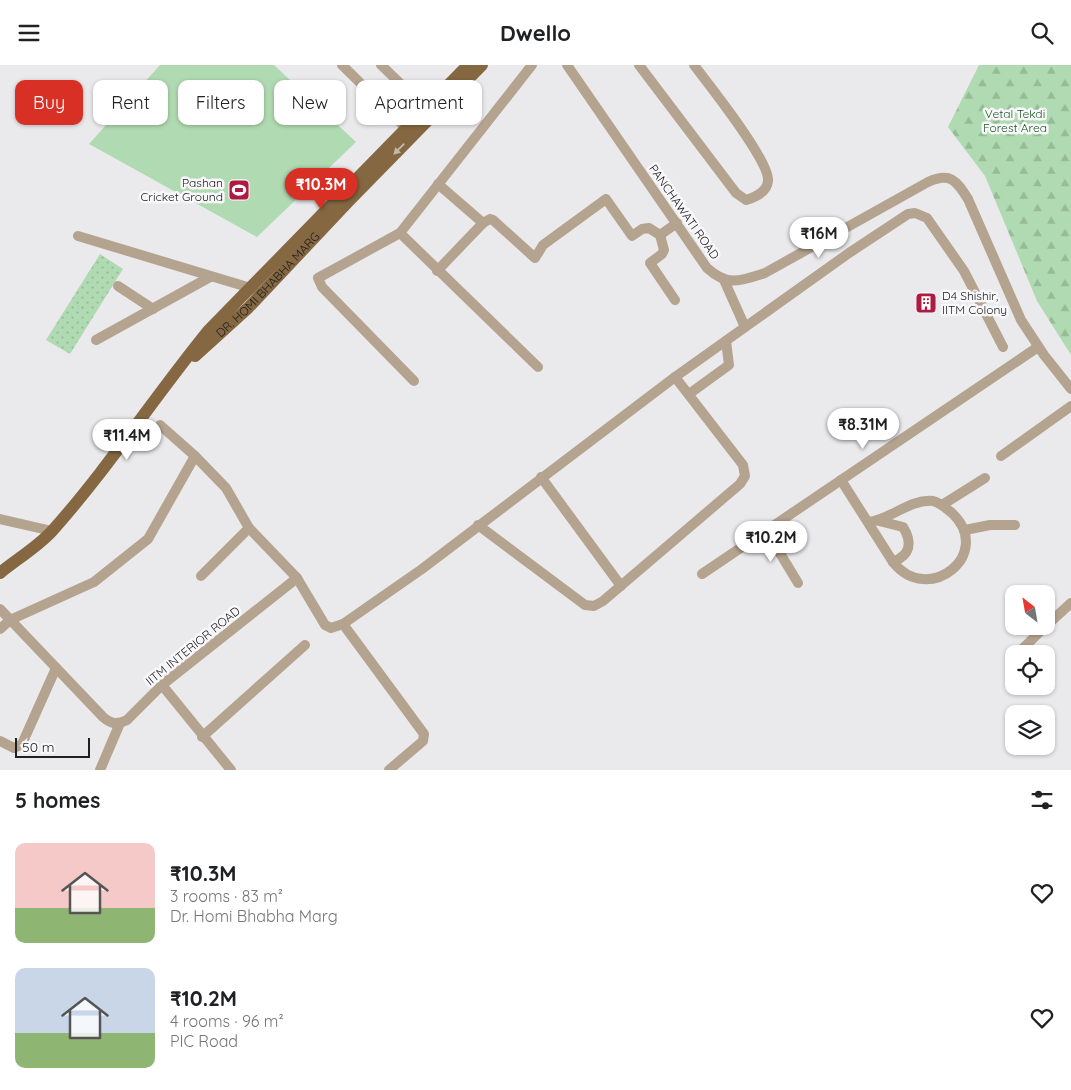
<!DOCTYPE html>
<meta charset="utf-8">
<style>
body{margin:0;font-family:Quicksand,sans-serif;background:#f6f6f6;color:#202124;height:100vh;display:flex;flex-direction:column;font-size:19px;white-space:nowrap}
*{box-sizing:border-box;margin:0}
p{font-size:16px;color:#757577}
.icon{flex:none;width:28px;height:28px;fill:none;stroke:currentColor;stroke-width:2;stroke-linecap:round;stroke-linejoin:round}
.map{position:relative;height:705px;overflow:hidden}
.panel{display:flex;flex-direction:column;background:#fff;flex:1}
.panel>*{flex:none}
.hud{position:absolute;left:15px;top:15px;width:500px;height:45px;display:flex;gap:10px}
.needle{width:32px;rotate:329deg}
.tools{position:absolute;left:1005px;top:520px;display:grid;gap:10px}
.tools a{display:grid;place-items:center;width:50px;height:50px;border-radius:10px;background:#fff;box-shadow:0 1px 4px #0004;font-size:25px}
.scale{position:absolute;left:15px;bottom:12px;width:75px;box-sizing:border-box;padding-left:5px;border:2px solid #202021;border-top:0;font-size:14px;line-height:18px;white-space:nowrap;color:#202021;-webkit-text-stroke:4px #f8f7fa;paint-order:stroke}
.price{position:absolute;translate:-50% -42px;padding:0 11px;border-radius:18px;background:#fff;color:#222;font-size:16px;line-height:32px;filter:drop-shadow(0 1px 2px #0008)}
.price::after{content:'';position:absolute;left:50%;top:30px;width:15px;height:11px;margin-left:-8px;background:inherit;clip-path:polygon(0 0,100% 0,50% 100%)}
.price.current{background:#d93025;color:#fff}
ul{padding:0;list-style:none}
li{display:flex;align-items:center;gap:15px;height:125px;padding:0 15px}
li span{display:grid;place-items:center;flex:none;width:140px;height:100px;border-radius:10px;color:#555}
li>.icon{margin-inline-start:auto}
span .icon{width:60px;height:60px;fill:#fffc;stroke-width:1}
li b{font-size:21px}
h2{display:flex;justify-content:space-between;align-items:center;height:60px;padding:0 15px;font-size:21px}
.tag{padding:0 18px;border-radius:10px;background:#fff;box-shadow:0 1px 4px #0004;font-size:18px;line-height:45px}
.tag.current{background:#d93025;color:#fff}
header{display:flex;justify-content:space-between;align-items:center;height:65px;padding:0 15px;background:#fff;font-size:22px;font-weight:700}
.map>svg:first-child{display:block}
.forest{fill:url(#forest-firs)}
.park{fill:url(#park-dots)}
.pitch{fill:#b0dab1}
.lines{fill:none;stroke-linecap:round;stroke-linejoin:round}
.minor{stroke:#b4a38f;stroke-width:10}
.major{stroke:#856842;stroke-width:12}
.oneway{fill:#c4b7a7}
.labels{text-anchor:middle;stroke-width:5;stroke-linejoin:round;paint-order:stroke}
.park-label{font-size:12px;fill:#1b5923;stroke:#f8f7fa}
.poi-label{font-size:12px;fill:#202021;stroke:#f8f7fa;text-anchor:end}
.street-label{font-size:12px;fill:#202021;stroke:#f8f7fa}
</style>
<header><svg class="icon" aria-label="menu" viewBox="0 0 24 24"><path d="M4 6h16M4 12h16M4 18h16"/></svg>Dwello<svg class="icon" aria-label="search" viewBox="0 0 24 24"><circle cx="10" cy="10" r="6"/><path d="M15 15l6 6"/></svg></header>
<div class="map">
<svg width="1071" height="705" viewBox="0 0 1071 705">
<defs>
<pattern id="forest-firs" width="22" height="20" patternUnits="userSpaceOnUse" patternTransform="scale(1.25)"><rect width="22" height="20" fill="#b0dab1"/><path d="M5 1l3.5 6h-7zM16 11l3.5 6h-7z" fill="#97bb98"/></pattern>
<pattern id="park-dots" width="8" height="8" patternUnits="userSpaceOnUse" patternTransform="scale(1.25)"><rect width="8" height="8" fill="#b0dab1"/><path d="M2 2h.1M6 6h.1" fill="none" stroke="#97bb98" stroke-width="1.8" stroke-linecap="round"/></pattern>
</defs>
<rect width="100%" height="100%" fill="#eaeaed"/>
<path class="forest" d="M979,0H1071V290L1037,236L985,111L948,62Z"/>
<path class="park" d="M100,189L123,204L70,289L46,275Z"/>
<path class="pitch" d="M160,0H274L356,77L257,172L89,79Z"/>
<g class="lines">
<g class="minor">
<path d="M342,0L411,68"/>
<path d="M381,0L431,48"/>
<path d="M532,0L400,168L538,302"/>
<path d="M567,0L707,203C728,222 740,216 765,208L928,117C950,107 956,115 968,134L1021,255L1044,290L1071,324"/>
<path d="M639,0L736,128L746,135C756,132 767,127 768,116C770,96 709,20 694,0"/>
<path d="M483,158L490,154L493,155L535,193L543,180L606,134L632,171L642,164L649,163L660,170L664,185L662,189L650,198L675,235"/>
<path d="M400,168L318,213L322,222L414,316"/>
<path d="M660,170L677,158"/>
<path d="M78,171L254,224"/>
<path d="M437,206L483,158L438,119"/>
<path d="M724,215L745,262"/>
<path d="M118,221L153,244"/>
<path d="M96,275L210,212"/>
<path d="M689,329L729,300L726,276"/>
<path d="M160,360L195,391L226,423L249,463L297,513"/>
<path d="M1001,391L1071,341"/>
<path d="M541,412L621,521"/>
<path d="M841,415L893,497C928,542 995,489 952,448C947,444 939,437 933,436C908,434 891,455 868,457"/>
<path d="M942,440L985,413"/>
<path d="M0,454L52,466"/>
<path d="M879,456L903,462C913,478 910,490 893,497"/>
<path d="M478,460L585,540L594,541L603,536L740,419L745,411L743,400L675,312"/>
<path d="M766,465L798,518"/>
<path d="M965,465L990,460H1015"/>
<path d="M702,509L1038,282"/>
<path d="M201,511L249,463"/>
<path d="M0,544L103,652C111,659 117,660 127,655L162,620L297,513L325,560L331,563L343,559L422,504L675,312L849,188L908,149L915,148L927,153L964,206L1003,282"/>
<path d="M343,559L424,669L423,676L389,705"/>
<path d="M1046,561L1071,538"/>
<path d="M0,564L10,555L94,517L148,474L195,391"/>
<path d="M1017,589L1046,561"/>
<path d="M162,620L231,705"/>
<path d="M202,672L305,580"/>
<path d="M0,676L14,683L22,679L56,603"/>
<path d="M100,705L120,658"/>
</g>
<g class="major">
<path id="s1" d="M195,291L248,243L348,137L482,0"/>
<path d="M0,508C17,494 39,481 53,465C109,402 155,331 208,266L468,0"/>
</g>
</g>
<defs><path id="oneway-solid" d="M-6-.8H1V-3.2L6.5 0L1 3.2V.8H-6Z" transform="scale(1.25)"/></defs>
<use class="oneway" href="#oneway-solid" transform="translate(399 84) rotate(134)"/>
<defs>
<g id="stadium-square" transform="scale(1.125)"><rect x="-9" y="-9" width="18" height="18" rx="4" fill="#af1b40" stroke="#f8f7fa"/><path d="M0-5a6.5 5 0 1 0 0 10a6.5 5 0 1 0 0-10ZM-3.5-1.8h7v3.6h-7Z" fill="#fff"/></g>
<g id="building-square" transform="scale(1.125)"><rect x="-9" y="-9" width="18" height="18" rx="4" fill="#af1b40" stroke="#f8f7fa"/><path d="M-4-6H4V6H1V3H-1V6H-4ZM-2.5-4.3h1.7v1.8h-1.7ZM.8-4.3h1.7v1.8H.8ZM-2.5-1h1.7V.8h-1.7ZM.8-1h1.7V.8H.8Z" fill="#fff"/></g>
</defs>
<g fill-rule="evenodd">
<use href="#stadium-square" x="239" y="125"/>
<use href="#building-square" x="926" y="238"/>
</g>
<g class="labels">
<g class="park-label">
<text x="1015" y="53">Vetal Tekdi<tspan x="1015" dy="14">Forest Area</tspan></text>
</g>
<g class="poi-label">
<text x="223" y="122">Pashan<tspan x="223" dy="14">Cricket Ground</tspan></text>
<text x="942" y="235" text-anchor="start">D4 Shishir,<tspan x="942" dy="14">IITM Colony</tspan></text>
</g>
<g class="street-label">
<text transform="translate(684 147) rotate(55)" y="4">PANCHAWATI ROAD</text>
<text dy="4" stroke="none"><textPath href="#s1" startOffset="102">DR. HOMI BHABHA MARG</textPath></text>
<text transform="translate(193 581) rotate(-39)" y="4">IITM INTERIOR ROAD</text>
</g>
</g>
</svg>
<div class="tools">
<a><svg class="needle" viewBox="-14 -14 28 28"><path d="M0-13l5 13h-10z" fill="#e53935"/><path d="M0 13l5-13h-10z" fill="#757577"/></svg></a>
<a><svg class="icon" aria-label="locate" viewBox="0 0 24 24"><circle cx="12" cy="12" r="6"/><path d="M12 2v4M12 18v4M2 12h4M18 12h4"/></svg></a>
<a><svg class="icon" aria-label="layers" viewBox="0 0 24 24"><path d="M12 4l9 5-9 5-9-5zM3 14l9 5 9-5"/></svg></a>
</div>
<div class="scale">50 m</div>
<b class="price current" style="left:321px;top:145px">₹10.3M</b>
<b class="price" style="left:819px;top:194px">₹16M</b>
<b class="price" style="left:863px;top:385px">₹8.31M</b>
<b class="price" style="left:127px;top:396px">₹11.4M</b>
<b class="price" style="left:771px;top:498px">₹10.2M</b>
<div class="hud">
<a class="tag current">Buy</a>
<a class="tag">Rent</a>
<a class="tag">Filters</a>
<a class="tag">New</a>
<a class="tag">Apartment</a>
</div>
</div>
<section class="panel">
<h2>5 homes<svg class="icon" aria-label="filters" viewBox="0 0 24 24"><path d="M4 7h16M4 17h16"/><circle cx="9" cy="7" r="2"/><circle cx="15" cy="17" r="2"/></svg></h2>
<ul>
<li><span style="background:linear-gradient(#f6c9c9 65%,#8fb573 0)"><svg class="icon" aria-label="home" viewBox="0 0 24 24"><path d="M3 11l9-7 9 7M6 9v11h12V9"/></svg></span><div><b>₹10.3M</b><p>3 rooms · 83 m²</p><p>Dr. Homi Bhabha Marg</p></div><svg class="icon" aria-label="heart" viewBox="0 0 24 24"><path d="M12 20l-8-8c-3-5 5-10 8-4 3-6 11-1 8 4z"/></svg></li>
<li><span style="background:linear-gradient(#c9d6e8 65%,#8fb573 0)"><svg class="icon" aria-label="home" viewBox="0 0 24 24"><path d="M3 11l9-7 9 7M6 9v11h12V9"/></svg></span><div><b>₹10.2M</b><p>4 rooms · 96 m²</p><p>PIC Road</p></div><svg class="icon" aria-label="heart" viewBox="0 0 24 24"><path d="M12 20l-8-8c-3-5 5-10 8-4 3-6 11-1 8 4z"/></svg></li>
</ul>
</section>
